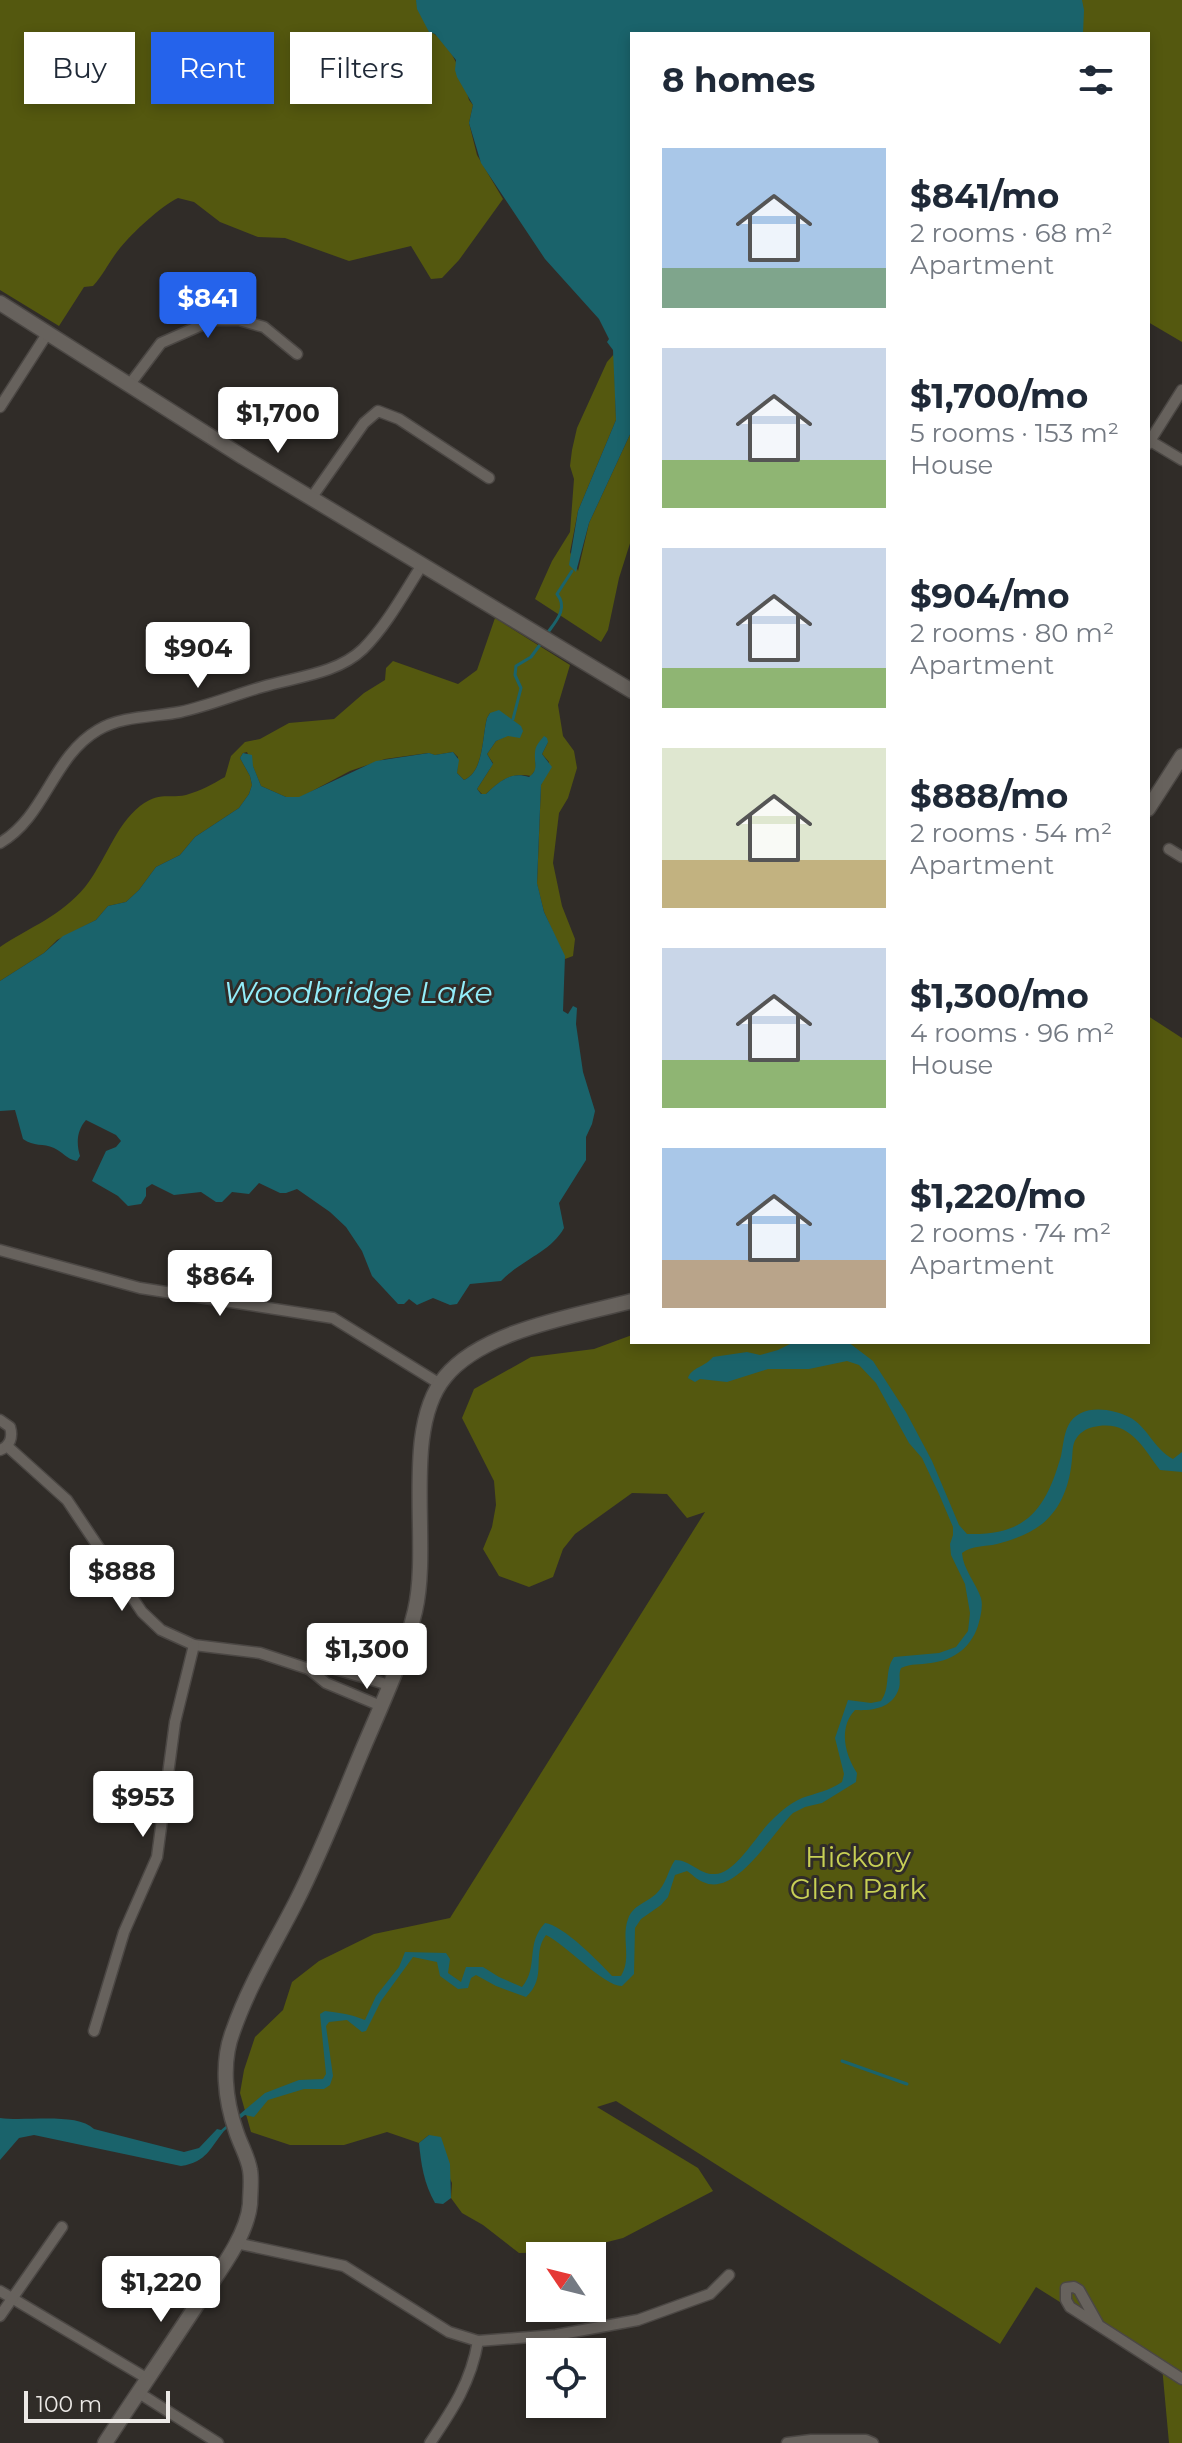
<!DOCTYPE html>
<meta charset="utf-8">
<style>
body{margin:0;font-family:Montserrat,sans-serif;background:#f6f6f7;color:#1f2937;height:100vh;display:flex;flex-direction:column;font-size:30px;white-space:nowrap}
*{box-sizing:border-box;margin:0}
p{font-size:26px;color:#747a83}
.icon{flex:none;width:44px;height:44px;fill:none;stroke:currentColor;stroke-width:2;stroke-linecap:round;stroke-linejoin:round}
.map{position:relative;flex:1;overflow:hidden}
.drawer{position:absolute;left:630px;top:32px;width:520px;height:1312px;display:flex;flex-direction:column;background:#fff;border-radius:0px;box-shadow:0 4px 12px #0003}
.drawer>*{flex:none}
.hud{position:absolute;left:24px;top:32px;width:486px;height:72px;display:flex;gap:16px}
.needle{width:52px;rotate:305deg}
.controls{position:absolute;left:526px;top:2242px;display:grid;gap:16px}
.controls a{display:grid;place-items:center;width:80px;height:80px;border-radius:0px;background:#fff;box-shadow:0 4px 12px #0003;font-size:40px}
.scale{position:absolute;left:24px;bottom:20px;width:146px;box-sizing:border-box;padding-left:8px;border:4px solid #ece9e6;border-top:0;font-size:22px;line-height:28px;white-space:nowrap;color:#ece9e6;-webkit-text-stroke:6px #302c28;paint-order:stroke}
.price{position:absolute;translate:-50% -68px;padding:0 18px;border-radius:8px;background:#fff;color:#222;font-size:26px;line-height:52px;filter:drop-shadow(0 2px 4px #0008)}
.price::after{content:'';position:absolute;left:50%;top:48px;width:24px;height:18px;margin-left:-12px;background:inherit;clip-path:polygon(0 0,100% 0,50% 100%)}
.price.selected{background:#2563eb;color:#fff}
ul{padding:0;list-style:none}
li{display:flex;align-items:center;gap:24px;height:200px;padding:0 32px}
li span{display:grid;place-items:center;flex:none;width:224px;height:160px;border-radius:0px;color:#555}
li>.icon{margin-inline-start:auto}
span .icon{width:96px;height:96px;fill:#fffc;stroke-width:1}
li b{font-size:34px}
h2{display:flex;justify-content:space-between;align-items:center;height:96px;padding:0 32px;font-size:34px}
.pill{padding:0 28px;border-radius:0px;background:#fff;box-shadow:0 4px 12px #0003;font-size:28px;line-height:72px}
.pill.selected{background:#2563eb;color:#fff}
.map>svg:first-child{display:block}
.green{fill:#54580f}
.water{fill:#1a636b}
.lines{fill:none;stroke-linecap:round;stroke-linejoin:round}
.stream{stroke:#1a636b;stroke-width:3}
.street-casing{stroke:#4b4744;stroke-width:13}
.secondary-casing{stroke:#4b4744;stroke-width:17}
.street{stroke:#67625d;stroke-width:10}
.secondary{stroke:#67625d;stroke-width:14}
.labels{text-anchor:middle;stroke-width:6;stroke-linejoin:round;paint-order:stroke}
.park-label{font-size:28px;fill:#c8d055;stroke:#302c28}
.water-label{font-size:30px;font-style:italic;fill:#93edf9;stroke:#302c28}
</style>
<div class="map">
<svg width="1182" height="2443" viewBox="0 0 1182 2443">
<rect width="100%" height="100%" fill="#302c28"/>
<g class="green">
<path d="M0,0H416L429,31C451,41 464,78 469,100L473,105L469,123L477,155L503,199L459,260L442,278L431,279L411,246L349,261L285,238L258,237L220,222L194,202L178,198C160,207 133,232 120,248C110,260 104,274 93,286L84,287L59,326L0,290Z"/>
<path d="M612,0H1182V342L1148,322V34H669Z"/>
<path d="M614,354L616,420L578,511L570,552L578,571L589,523L632,430V537L619,578L608,630L601,642L535,599L552,561L570,532L574,479L570,466L572,450L577,428L607,362Z"/>
<path d="M495,618L570,665L558,705L563,736L574,751L577,768L568,798L559,813L553,863L562,906L575,939L573,956L565,959L544,912L537,884L541,785L549,762L542,754L548,742L535,754L536,769L531,776C511,772 500,781 486,794H482L477,789L491,767L493,763L487,754L496,741L508,735L520,737L490,713L487,718C482,737 484,772 464,780L457,773L458,757L453,752L435,755L428,753L385,759L350,771L299,798L286,797L261,786L247,752L243,753L240,758L250,776L252,785L249,794L239,808L195,837L180,855L156,867L139,890L126,902L108,906L96,920L57,940L44,953L0,981V947C30,927 61,916 85,887C105,862 115,826 140,806C160,791 167,799 186,795C200,791 213,784 225,777L231,756L245,742L260,739L289,723L334,719L364,693L385,680L386,668L393,661L458,684L477,670Z"/>
<path d="M1148,1016L1182,1038V2443H1169L1162,2366L1036,2287L1000,2344L616,2101L597,2107L698,2168L713,2191L623,2238L568,2252L519,2253L483,2225L462,2213L451,2198L452,2183L429,2135L419,2143L387,2132L344,2145H290L251,2132L240,2093L244,2070L255,2037L283,2010L292,1982L319,1961L374,1934L450,1918L705,1512L687,1518L667,1494L632,1493L575,1534L563,1549L553,1577L529,1587L499,1576L483,1549L492,1527L496,1505L494,1481L462,1418L474,1389L531,1357L594,1349L632,1335V1342H1148Z"/>
</g>
<g class="water">
<path d="M416,0H1082L1084,10L1083,34H632V430L589,523L576,572L569,565L578,511L616,420L613,350L607,342L609,339L599,319L545,259L481,163L469,123L473,105L457,77L455,70L456,60L435,34L429,32L417,9Z"/>
<path d="M499,710L521,726L523,731L520,738L508,736L496,741L487,754L493,764L477,789L481,794H486C499,782 510,771 529,777C539,770 534,764 535,753C535,746 540,741 544,736L547,738L548,742L542,754L552,767L541,785L537,883L544,912L565,956L563,1011L568,1014L573,1006L577,1008L576,1024L583,1072L595,1111L592,1124L586,1137V1160L559,1203L564,1228C551,1252 521,1260 501,1281L470,1284L457,1304L450,1305L433,1298L417,1305L409,1299L404,1304H398L372,1276L362,1251L346,1227L330,1212L297,1189L286,1193H280L259,1183L249,1194L232,1192L222,1202H216L201,1192L174,1195L152,1184L146,1188V1196L141,1204L128,1206L118,1196L92,1181L106,1151L116,1147L121,1141L116,1135L86,1120C77,1130 76,1143 80,1156L77,1161C66,1159 63,1152 54,1148C43,1143 34,1147 23,1139L15,1110L0,1111V981L44,953L63,936L96,920L108,906L126,902L139,890L156,867L180,855L195,837L239,808L249,794L252,785L250,776L240,758L243,753L252,755L253,766L261,786L286,797H299L376,761L429,753L435,755L453,752L459,760L457,773L464,780C484,772 482,737 487,718L490,713Z"/>
<path d="M794,1342H848L873,1361L906,1412L932,1461L959,1525L967,1534C1028,1536 1046,1508 1061,1456C1063,1446 1064,1434 1068,1426C1079,1403 1111,1408 1129,1417C1147,1426 1154,1449 1173,1459L1182,1452V1472L1160,1470C1143,1448 1131,1422 1099,1426C1091,1427 1084,1429 1078,1436C1072,1443 1073,1450 1072,1459C1070,1483 1062,1508 1042,1524C1029,1534 1013,1540 997,1544C985,1547 972,1545 962,1553C963,1569 976,1583 981,1598C983,1605 981,1615 979,1622C973,1646 955,1660 931,1663C919,1665 912,1663 901,1668C898,1675 901,1681 899,1688C893,1708 873,1711 855,1710C838,1728 845,1755 857,1773L856,1782L822,1803L805,1807L793,1813C772,1833 736,1898 703,1882C697,1880 692,1874 687,1871L675,1875L668,1897L661,1905L641,1919L635,1928L634,1974L622,1986C605,1987 565,1944 546,1935C531,1955 548,1977 526,1997L496,1986L476,1975L471,1978L468,1988L458,1989L440,1976L437,1962L413,1957L381,2001L366,2031L362,2032L347,2020L329,2022L326,2026L333,2076L330,2085L324,2089H304L268,2100L254,2117L245,2115C239,2120 230,2125 224,2131C210,2148 207,2162 181,2166L34,2135L19,2138L0,2160V2118C25,2122 76,2112 94,2129L184,2152L199,2148L217,2129L221,2130L265,2093L299,2080L323,2079L326,2074L320,2014L325,2011C342,2013 349,2014 365,2020L376,1996L399,1967L405,1952L446,1953L450,1959L448,1973L461,1982L466,1967H483L499,1977L522,1987C539,1967 525,1944 545,1923C563,1925 599,1962 612,1976H621C632,1958 621,1938 628,1919C633,1905 646,1903 656,1894C666,1885 668,1870 675,1860C691,1860 699,1875 715,1874C734,1874 755,1838 768,1824C778,1814 788,1804 802,1798C816,1793 829,1791 842,1782L844,1774L835,1738L848,1700L871,1703L881,1701C891,1687 884,1671 894,1657L939,1653L956,1647L968,1631L970,1613L965,1584L951,1555L950,1544L953,1535V1527L939,1494L922,1458L909,1443L876,1383L859,1365L847,1361L809,1369H768L727,1382L700,1379L695,1382L688,1378C692,1367 705,1367 713,1357L747,1352L760,1355L778,1350Z"/>
<path d="M429,2135L441,2137L450,2164L451,2198L443,2204L435,2203C424,2184 421,2164 419,2143Z"/>
</g>
<g class="lines">
<g class="stream">
<path d="M546,635C555,622 569,609 557,594L572,571"/>
<path d="M513,719L521,688L515,675L516,666L531,657L542,642"/>
<path d="M842,2061L907,2084"/>
</g>
<g class="street-casing">
<g id="street">
<path d="M130,384L161,343L213,320H239L264,327L297,354"/>
<path d="M0,407L47,334"/>
<path d="M1152,442L1182,460"/>
<path d="M1148,444L1182,390"/>
<path d="M312,497L364,423L378,411L399,419L489,478"/>
<path d="M0,843C46,816 52,757 98,730C121,716 154,717 180,712C208,706 234,695 262,687C295,677 337,674 363,649C387,625 404,593 422,565"/>
<path d="M1169,849L1182,857"/>
<path d="M0,1250L140,1288L333,1318L440,1384"/>
<path d="M0,1420L10,1427C13,1437 10,1446 0,1450"/>
<path d="M7,1446L67,1500L142,1612L161,1630L194,1645L260,1653L309,1669L332,1668L389,1685"/>
<path d="M309,1669L326,1683L381,1706"/>
<path d="M94,2031L124,1932L157,1857L175,1722L194,1645"/>
<path d="M236,2243L344,2266L449,2332L478,2341L556,2335L638,2320L710,2294L729,2275"/>
<path d="M0,2291L148,2379"/>
<path d="M0,2316L62,2227"/>
<path d="M1098,2324L1079,2290L1074,2287L1066,2288V2300L1070,2307L1182,2379"/>
<path d="M139,2393L218,2443"/>
<path d="M430,2443C453,2409 471,2382 478,2341"/>
<path d="M787,2443L811,2440H866L873,2443"/>
</g>
</g>
<g class="secondary-casing">
<g id="secondary">
<path d="M0,303L243,457L632,691"/>
<path d="M1148,809L1182,756"/>
<path d="M105,2443C135,2397 166,2352 196,2306C214,2278 247,2238 250,2204C250,2194 252,2180 250,2170C248,2157 240,2144 236,2131C225,2100 221,2062 233,2031C249,1985 274,1945 296,1902C320,1855 339,1806 359,1758C379,1710 403,1661 415,1611C431,1543 401,1430 445,1377C483,1330 576,1316 632,1301"/>
</g>
</g>
<use href="#street" class="street"/>
<use href="#secondary" class="secondary"/>
</g>
<g class="labels">
<g class="park-label">
<text x="858" y="1867">Hickory<tspan x="858" dy="32">Glen Park</tspan></text>
</g>
<g class="water-label">
<text x="358" y="1003">Woodbridge Lake</text>
</g>
</g>
</svg>
<div class="controls">
<a><svg class="needle" viewBox="-14 -14 28 28"><path d="M0-13l5 13h-10z" fill="#e53935"/><path d="M0 13l5-13h-10z" fill="#747a83"/></svg></a>
<a><svg class="icon" aria-label="locate" viewBox="0 0 24 24"><circle cx="12" cy="12" r="6"/><path d="M12 2v4M12 18v4M2 12h4M18 12h4"/></svg></a>
</div>
<div class="scale">100 m</div>
<b class="price selected" style="left:208px;top:340px">$841</b>
<b class="price" style="left:278px;top:455px">$1,700</b>
<b class="price" style="left:198px;top:690px">$904</b>
<b class="price" style="left:220px;top:1318px">$864</b>
<b class="price" style="left:122px;top:1613px">$888</b>
<b class="price" style="left:367px;top:1691px">$1,300</b>
<b class="price" style="left:143px;top:1839px">$953</b>
<b class="price" style="left:161px;top:2324px">$1,220</b>
<div class="hud">
<a class="pill">Buy</a>
<a class="pill selected">Rent</a>
<a class="pill">Filters</a>
</div>
<section class="drawer">
<h2>8 homes<svg class="icon" aria-label="filters" viewBox="0 0 24 24"><path d="M4 7h16M4 17h16"/><circle cx="9" cy="7" r="2"/><circle cx="15" cy="17" r="2"/></svg></h2>
<ul>
<li><span style="background:linear-gradient(#a9c7e8 75%,#7fa58c 0)"><svg class="icon" aria-label="home" viewBox="0 0 24 24"><path d="M3 11l9-7 9 7M6 9v11h12V9"/></svg></span><div><b>$841/mo</b><p>2 rooms · 68 m²</p><p>Apartment</p></div></li>
<li><span style="background:linear-gradient(#c9d6e8 70%,#8fb573 0)"><svg class="icon" aria-label="home" viewBox="0 0 24 24"><path d="M3 11l9-7 9 7M6 9v11h12V9"/></svg></span><div><b>$1,700/mo</b><p>5 rooms · 153 m²</p><p>House</p></div></li>
<li><span style="background:linear-gradient(#c9d6e8 75%,#8fb573 0)"><svg class="icon" aria-label="home" viewBox="0 0 24 24"><path d="M3 11l9-7 9 7M6 9v11h12V9"/></svg></span><div><b>$904/mo</b><p>2 rooms · 80 m²</p><p>Apartment</p></div></li>
<li><span style="background:linear-gradient(#dfe7d0 70%,#c2b280 0)"><svg class="icon" aria-label="home" viewBox="0 0 24 24"><path d="M3 11l9-7 9 7M6 9v11h12V9"/></svg></span><div><b>$888/mo</b><p>2 rooms · 54 m²</p><p>Apartment</p></div></li>
<li><span style="background:linear-gradient(#c9d6e8 70%,#8fb573 0)"><svg class="icon" aria-label="home" viewBox="0 0 24 24"><path d="M3 11l9-7 9 7M6 9v11h12V9"/></svg></span><div><b>$1,300/mo</b><p>4 rooms · 96 m²</p><p>House</p></div></li>
<li><span style="background:linear-gradient(#a9c7e8 70%,#b9a48a 0)"><svg class="icon" aria-label="home" viewBox="0 0 24 24"><path d="M3 11l9-7 9 7M6 9v11h12V9"/></svg></span><div><b>$1,220/mo</b><p>2 rooms · 74 m²</p><p>Apartment</p></div></li>
</ul>
</section>
</div>
